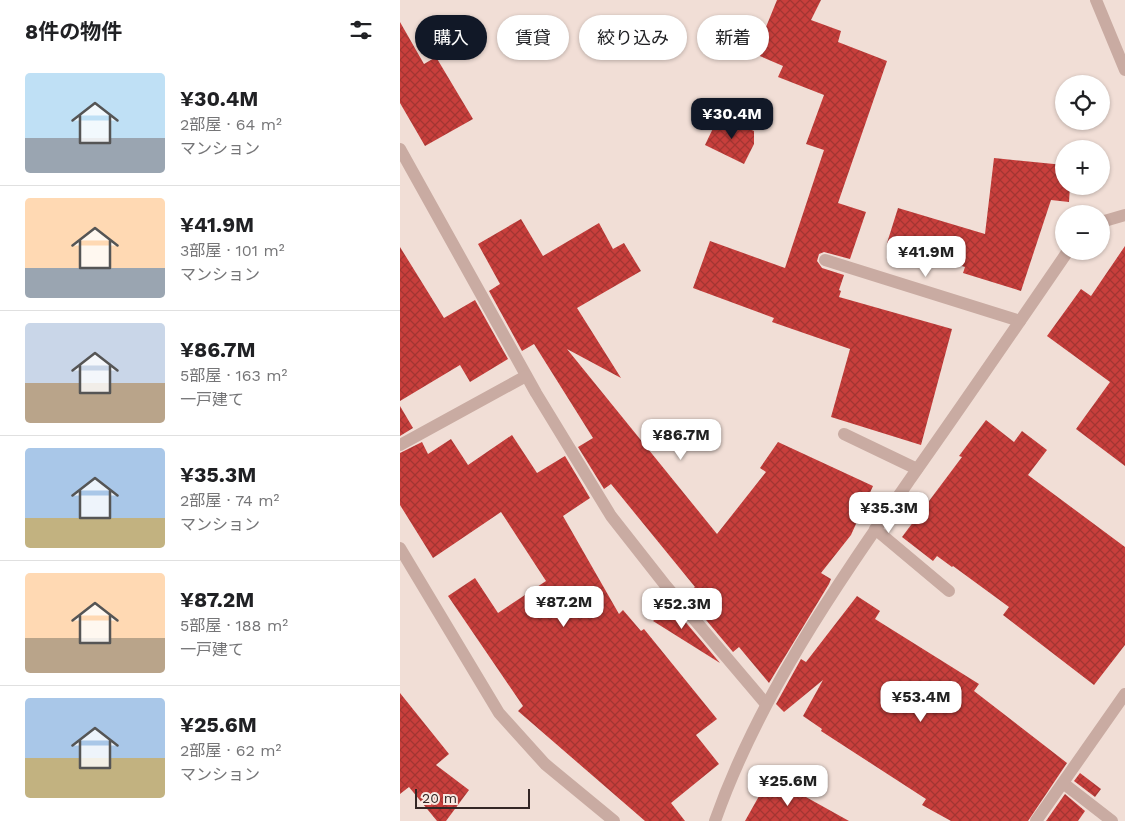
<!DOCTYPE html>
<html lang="ja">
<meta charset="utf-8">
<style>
body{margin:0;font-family:"Work Sans","Noto Sans JP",sans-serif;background:#f6f6f6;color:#202124;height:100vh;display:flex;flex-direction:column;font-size:19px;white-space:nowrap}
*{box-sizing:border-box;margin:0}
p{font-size:16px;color:#757577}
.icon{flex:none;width:28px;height:28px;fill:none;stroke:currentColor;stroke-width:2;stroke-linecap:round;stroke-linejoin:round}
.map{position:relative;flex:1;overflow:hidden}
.side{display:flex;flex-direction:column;background:#fff;width:400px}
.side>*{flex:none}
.top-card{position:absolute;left:15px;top:15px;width:475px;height:45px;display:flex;gap:10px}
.tools{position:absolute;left:655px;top:75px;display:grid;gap:10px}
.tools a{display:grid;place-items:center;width:55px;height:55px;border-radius:50%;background:#fff;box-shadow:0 1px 4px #0004;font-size:25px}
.scale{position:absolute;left:15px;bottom:12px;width:115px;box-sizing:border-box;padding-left:5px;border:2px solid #332625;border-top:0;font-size:14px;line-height:18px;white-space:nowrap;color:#332625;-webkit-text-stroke:4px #f9e9e2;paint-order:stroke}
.price{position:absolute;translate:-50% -42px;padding:0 11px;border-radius:10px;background:#fff;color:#222;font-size:16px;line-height:32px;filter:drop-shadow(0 1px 2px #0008)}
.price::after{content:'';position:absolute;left:50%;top:30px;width:15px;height:11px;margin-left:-8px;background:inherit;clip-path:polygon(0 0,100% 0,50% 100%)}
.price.active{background:#111827;color:#fff}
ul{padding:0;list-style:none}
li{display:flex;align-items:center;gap:15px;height:125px;padding:0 25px}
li+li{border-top:1px solid #e0e0e0}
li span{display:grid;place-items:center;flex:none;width:140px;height:100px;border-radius:5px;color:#555}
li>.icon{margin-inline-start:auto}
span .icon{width:60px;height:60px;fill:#fffc;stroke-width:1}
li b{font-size:21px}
h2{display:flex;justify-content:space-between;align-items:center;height:60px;padding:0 25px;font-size:21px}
.chip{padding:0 18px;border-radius:22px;background:#fff;box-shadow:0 1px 4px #0004;font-size:18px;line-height:45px}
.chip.active{background:#111827;color:#fff}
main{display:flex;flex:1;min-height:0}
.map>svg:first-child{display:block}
.building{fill:url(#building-cross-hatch)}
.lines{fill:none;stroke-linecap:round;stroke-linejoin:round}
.street{stroke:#c9aba2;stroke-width:12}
</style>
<main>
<section class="side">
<h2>8件の物件<svg class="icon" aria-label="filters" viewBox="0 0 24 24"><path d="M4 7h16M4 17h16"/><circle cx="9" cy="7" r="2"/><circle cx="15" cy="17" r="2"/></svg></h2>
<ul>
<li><span style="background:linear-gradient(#bfe0f5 65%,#9aa5b1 0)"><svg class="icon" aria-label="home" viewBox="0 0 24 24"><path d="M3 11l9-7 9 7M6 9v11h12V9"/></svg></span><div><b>¥30.4M</b><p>2部屋 · 64 m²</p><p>マンション</p></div></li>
<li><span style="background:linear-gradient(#ffd9b3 70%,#9aa5b1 0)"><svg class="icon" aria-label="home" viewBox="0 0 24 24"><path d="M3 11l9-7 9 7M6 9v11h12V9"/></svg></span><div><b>¥41.9M</b><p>3部屋 · 101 m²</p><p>マンション</p></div></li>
<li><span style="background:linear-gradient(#c9d6e8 60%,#b9a48a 0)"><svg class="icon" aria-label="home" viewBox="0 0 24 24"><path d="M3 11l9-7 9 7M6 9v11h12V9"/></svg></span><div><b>¥86.7M</b><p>5部屋 · 163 m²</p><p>一戸建て</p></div></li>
<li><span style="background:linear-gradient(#a9c7e8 70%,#c2b280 0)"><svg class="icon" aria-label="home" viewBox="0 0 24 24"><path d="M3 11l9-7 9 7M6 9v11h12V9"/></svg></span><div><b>¥35.3M</b><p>2部屋 · 74 m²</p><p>マンション</p></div></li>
<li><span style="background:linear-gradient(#ffd9b3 65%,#b9a48a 0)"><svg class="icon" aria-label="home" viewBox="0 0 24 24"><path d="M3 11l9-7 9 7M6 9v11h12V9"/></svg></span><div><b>¥87.2M</b><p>5部屋 · 188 m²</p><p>一戸建て</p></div></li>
<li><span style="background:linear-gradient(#a9c7e8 60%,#c2b280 0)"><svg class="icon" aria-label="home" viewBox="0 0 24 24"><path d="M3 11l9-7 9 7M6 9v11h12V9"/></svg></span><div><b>¥25.6M</b><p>2部屋 · 62 m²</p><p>マンション</p></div></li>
</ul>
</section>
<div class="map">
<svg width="725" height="821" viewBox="0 0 725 821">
<defs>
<pattern id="building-cross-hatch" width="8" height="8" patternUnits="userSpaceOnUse" patternTransform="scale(1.25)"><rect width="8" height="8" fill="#c83f3c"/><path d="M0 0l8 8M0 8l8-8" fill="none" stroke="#a33532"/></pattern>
</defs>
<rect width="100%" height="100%" fill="#f1ded6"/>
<g class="building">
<path d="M377,0H421L411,20L441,31L438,42L487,61L438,203L466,212L450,259L424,252L419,254L417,261L422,268L444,275L439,290L441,291L439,297L552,329L521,445L431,417L450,349L372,322L374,318L293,288L310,241L385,268L424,150L406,144L424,95L378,77L383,66L355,54Z"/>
<path d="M0,22L24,64L36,57L73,119L25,146L0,103Z"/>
<path d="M317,120H330L354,131V144L344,164L305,145Z"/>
<path d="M594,158L664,165V186H670L669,202L651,200L621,291L563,273L565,267L487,243L498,208L585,234Z"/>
<path d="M121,219L143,256L199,223L213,249L224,243L241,271L177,308L221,378L167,349L317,534L366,472L360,468L378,442L473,486L451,535L421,573L431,579L429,584L369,683L339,647L333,652L285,595L295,587L211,484L204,489L178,447L193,438L134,344L122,351L89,291L100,284L78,244Z"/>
<path d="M725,246V466L676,429L710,382L647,336L681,289L691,296Z"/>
<path d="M0,247L44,318L75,300L108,359L70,382L60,365L0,401Z"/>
<path d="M0,406L13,428L0,436Z"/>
<path d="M586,420L614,442L622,431L647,450L628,475L725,547V645L694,685L603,615L609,607L553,566L552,567L537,556L533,561L502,537L562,457L559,456Z"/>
<path d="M112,435L137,473L165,456L190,498L163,516L219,614L223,610L241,631L244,629L317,719L296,735L319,764L271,803L285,821H245L118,711L123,706L48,596L75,578L98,613L146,581L101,512L33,558L0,505V453L22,442L28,454L51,439L68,465Z"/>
<path d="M457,596L480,611L475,619L579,684L574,691L667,763L628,821H551L522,805L526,799L421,731L422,729L403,716L423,680L384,712L376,704L401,659L406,662Z"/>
<path d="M272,606L320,663L253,621Z"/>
<path d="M0,693L49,754L36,765L69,790L46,821H37L9,787L0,794Z"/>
<path d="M680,773L701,789L695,797L674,781Z"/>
<path d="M367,782H379L449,821H345Z"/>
<path d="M665,794L685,811L678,821H646Z"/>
</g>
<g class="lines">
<g class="street">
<path d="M696,0L725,70"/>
<path d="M0,149L136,393L211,516L266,586L366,704"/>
<path d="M701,222L725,215"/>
<path d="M425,260L620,321"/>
<path d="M444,434L517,469"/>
<path d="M0,445L126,376"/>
<path d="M475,529L549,591"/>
<path d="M0,548L99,713L145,764L214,821"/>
<path d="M663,783L712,821"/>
<path d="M315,821C359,696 436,586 511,478C564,403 616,327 668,251"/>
<path d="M636,821L725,694"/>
</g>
</g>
</svg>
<div class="tools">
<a><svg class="icon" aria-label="locate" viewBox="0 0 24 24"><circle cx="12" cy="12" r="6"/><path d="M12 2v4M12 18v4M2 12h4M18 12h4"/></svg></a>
<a>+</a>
<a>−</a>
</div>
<div class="scale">20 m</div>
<b class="price active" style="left:332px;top:140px">¥30.4M</b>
<b class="price" style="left:526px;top:278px">¥41.9M</b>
<b class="price" style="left:281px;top:461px">¥86.7M</b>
<b class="price" style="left:489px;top:534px">¥35.3M</b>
<b class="price" style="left:164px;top:628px">¥87.2M</b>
<b class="price" style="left:282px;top:630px">¥52.3M</b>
<b class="price" style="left:521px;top:723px">¥53.4M</b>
<b class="price" style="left:388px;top:807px">¥25.6M</b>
<div class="top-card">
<a class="chip active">購入</a>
<a class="chip">賃貸</a>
<a class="chip">絞り込み</a>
<a class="chip">新着</a>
</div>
</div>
</main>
